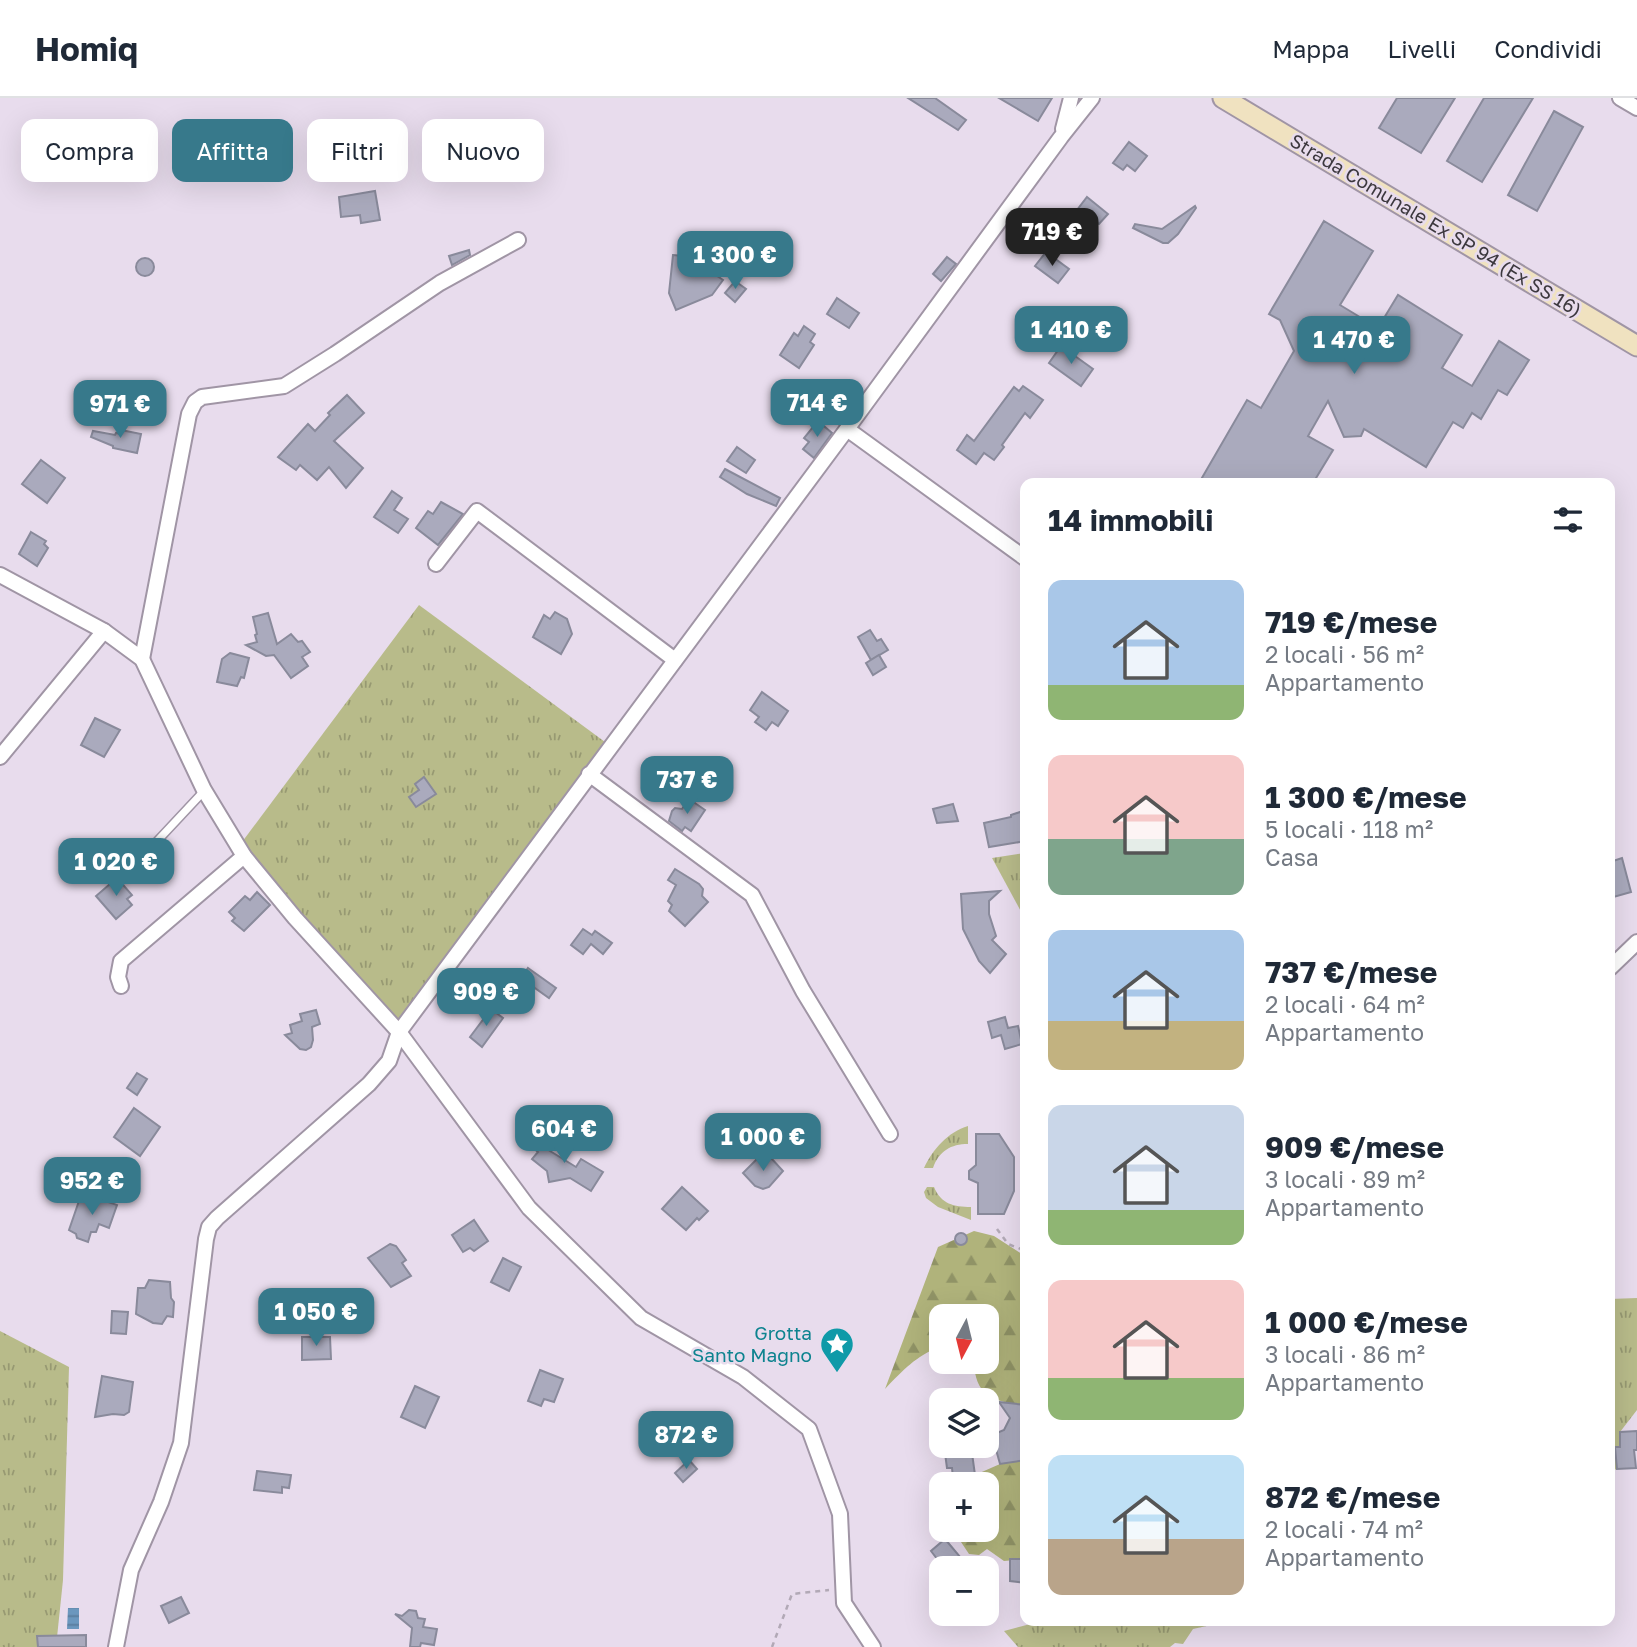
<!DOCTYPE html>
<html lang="it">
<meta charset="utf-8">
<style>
body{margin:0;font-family:"Golos Text",sans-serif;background:#f6f6f7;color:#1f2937;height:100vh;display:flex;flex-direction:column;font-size:26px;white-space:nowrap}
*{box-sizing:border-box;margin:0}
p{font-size:23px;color:#747a83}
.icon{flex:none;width:38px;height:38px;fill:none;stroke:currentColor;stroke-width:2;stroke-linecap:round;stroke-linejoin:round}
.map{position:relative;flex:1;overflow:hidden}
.panel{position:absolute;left:1020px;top:380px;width:595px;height:1148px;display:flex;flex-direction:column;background:#fff;border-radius:14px;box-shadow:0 7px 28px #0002}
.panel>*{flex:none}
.guide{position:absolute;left:21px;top:21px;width:665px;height:63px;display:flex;gap:14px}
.needle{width:46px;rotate:187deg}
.tools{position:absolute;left:929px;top:1206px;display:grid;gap:14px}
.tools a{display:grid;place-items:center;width:70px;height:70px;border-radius:14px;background:#fff;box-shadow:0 7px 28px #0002;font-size:35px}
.price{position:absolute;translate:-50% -60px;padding:0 16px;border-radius:14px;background:#37798b;color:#fff;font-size:23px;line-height:46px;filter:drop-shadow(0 2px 4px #0008)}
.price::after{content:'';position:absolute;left:50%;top:42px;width:21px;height:16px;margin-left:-10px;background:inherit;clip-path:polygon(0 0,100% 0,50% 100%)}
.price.on{background:#222;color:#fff}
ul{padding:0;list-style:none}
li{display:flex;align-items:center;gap:21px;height:175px;padding:0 28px}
li span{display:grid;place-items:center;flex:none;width:196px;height:140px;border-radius:14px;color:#555}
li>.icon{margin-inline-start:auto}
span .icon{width:84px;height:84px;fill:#fffc;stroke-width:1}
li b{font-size:30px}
h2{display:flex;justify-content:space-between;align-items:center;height:84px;padding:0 28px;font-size:30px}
.pill{padding:0 24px;border-radius:14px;background:#fff;box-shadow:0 7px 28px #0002;font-size:24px;line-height:63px}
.pill.on{background:#37798b;color:#fff}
header{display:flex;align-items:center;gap:42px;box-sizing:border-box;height:98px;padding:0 35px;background:#fff;border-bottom:2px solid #e0e1e3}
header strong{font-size:33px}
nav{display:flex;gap:38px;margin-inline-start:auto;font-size:24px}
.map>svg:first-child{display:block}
.grass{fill:url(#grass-tufts)}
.forest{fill:url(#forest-firs)}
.water{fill:url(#water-rules)}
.building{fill:#aaaabd;stroke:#898a9b;stroke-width:2}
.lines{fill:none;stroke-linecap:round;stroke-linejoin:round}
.service-casing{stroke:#a095a5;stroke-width:10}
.minor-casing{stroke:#a095a5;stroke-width:18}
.secondary-casing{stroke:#a095a5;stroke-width:23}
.path{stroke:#b2a9b6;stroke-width:2.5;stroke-dasharray:5 5;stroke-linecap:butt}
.service{stroke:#fff;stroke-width:7}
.minor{stroke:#fff;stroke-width:14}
.secondary{stroke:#f0e2c0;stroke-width:19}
.labels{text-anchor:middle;stroke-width:5;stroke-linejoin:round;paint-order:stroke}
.street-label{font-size:19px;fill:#3c383e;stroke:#e8dced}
.culture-label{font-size:19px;fill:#0d838f;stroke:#e8dced;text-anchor:end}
</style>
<header>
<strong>Homiq</strong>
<nav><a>Mappa</a><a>Livelli</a><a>Condividi</a></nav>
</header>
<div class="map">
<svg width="1637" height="1549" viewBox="0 0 1637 1549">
<defs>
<pattern id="grass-tufts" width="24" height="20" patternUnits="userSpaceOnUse" patternTransform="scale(1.75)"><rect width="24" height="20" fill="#b8bb8a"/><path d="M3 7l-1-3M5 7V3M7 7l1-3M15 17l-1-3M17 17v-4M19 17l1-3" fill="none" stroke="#979972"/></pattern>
<pattern id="forest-firs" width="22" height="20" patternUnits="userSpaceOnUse" patternTransform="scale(1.75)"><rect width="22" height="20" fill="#b0b37b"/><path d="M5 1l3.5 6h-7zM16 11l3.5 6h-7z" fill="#909366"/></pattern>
<pattern id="water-rules" width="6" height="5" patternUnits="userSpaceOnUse" patternTransform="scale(1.75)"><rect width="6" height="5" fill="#6b97be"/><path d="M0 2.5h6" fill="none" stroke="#597c9c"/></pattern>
</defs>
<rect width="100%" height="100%" fill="#e8dced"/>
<g class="grass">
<path d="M419,507L605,644L399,934L242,744Z"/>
<path d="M1025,755H1026L1025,821L992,760Z"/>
<path d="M968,1028V1046C951,1046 939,1053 933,1070H924C933,1051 948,1034 968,1028Z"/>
<path d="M927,1089H934C941,1106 954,1109 971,1109V1122L938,1109L926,1100L924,1094Z"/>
<path d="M1637,1200V1312L1620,1334V1349H1615L1617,1371L1610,1373V1201Z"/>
<path d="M0,1233L69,1269L63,1482L56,1549H0Z"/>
<path d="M1042,1523V1522L1229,1523L1193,1531L1183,1546L1175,1545L1170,1549H1018L1004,1533Z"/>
</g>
<g class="forest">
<path d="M974,1133L994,1138L1025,1158V1307C995,1304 975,1299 974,1264H987V1218H942L941,1248C915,1259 904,1271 885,1291L938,1149Z"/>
<path d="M1025,1361V1461L1004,1463L987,1451L979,1457L969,1456L953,1432H987V1386H942V1382L975,1377L1000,1366Z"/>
</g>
<path class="water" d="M68,1510H79V1531H67Z"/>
<g class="building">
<path d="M908,0H935L966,22L958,32Z"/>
<path d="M999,0H1052L1038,23Z"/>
<path d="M1397,0H1455L1421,55L1379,30Z"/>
<path d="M1484,0H1533L1482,84L1447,63Z"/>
<path d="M1554,13L1583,29L1537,113L1508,97Z"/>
<path d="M1129,44L1147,58L1135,73L1127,67L1123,72L1113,65Z"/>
<path d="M375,93L380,122L361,125L360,117L341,119L339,99Z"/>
<path d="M1087,99L1108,116L1099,126L1077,112Z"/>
<path d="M1195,108L1196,110L1178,136L1168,145H1163L1133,130L1135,126L1162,131Z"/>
<path d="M1324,123L1373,153L1340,207L1378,230L1398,197L1462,237L1442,270L1472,288L1499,243L1529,262L1507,297L1498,292L1481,321L1472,315L1463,330L1453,324L1426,369L1364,331L1361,338L1344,339L1328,303L1308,338L1333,352L1313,385H1199L1247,302L1261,310L1294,253L1280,222L1269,216Z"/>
<path d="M469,152L470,157L452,167L449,158Z"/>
<path d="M1046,154L1069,171L1058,185L1035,168Z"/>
<path d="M673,157L694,159V162L723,182L712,197L676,212L669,195Z"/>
<path d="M947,159L956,166L941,183L933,176Z"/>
<circle cx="145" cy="169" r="9"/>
<path d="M735,183L746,191L735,204L725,195Z"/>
<path d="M837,200L859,215L849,230L827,216Z"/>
<path d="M804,228L815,236L810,244L814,247L799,270L780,257L794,235L798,238Z"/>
<path d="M1061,248L1093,271L1081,288L1049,265Z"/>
<path d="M1023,288L1043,302L1030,320L1025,315L1002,347L1004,349L994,362L984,355L976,366L957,352L967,337L974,343L1014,289L1019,293Z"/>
<path d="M347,297L364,315L334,343L363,370L346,390L329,369L317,382L300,367L296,372L278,359L308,326L315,333L330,317L328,315Z"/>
<path d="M818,323L832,335L814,360L803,351L809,344L804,340Z"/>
<path d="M121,332L141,336L137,355L113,350V348L91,339L93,333L115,337L116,335L121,336Z"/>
<path d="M737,349L755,362L746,375L727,363Z"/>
<path d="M41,362L65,380L47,405L22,386Z"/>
<path d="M725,371L780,400L776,408L747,396L720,379Z"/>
<path d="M392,393L402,400L394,412L408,421L398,435L374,419Z"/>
<path d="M441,404L463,416L438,447L416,430L428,413L433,416Z"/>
<path d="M31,434L46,443L44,446L48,450L37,468L19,456Z"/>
<path d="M555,514L567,521L572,536L561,556L533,539L544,517L550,521Z"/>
<path d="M268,515L277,546L291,536L298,544L302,543L310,554L302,559L308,568L291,580L274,557L266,558L246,547L257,544L255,537L257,536L253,519Z"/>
<path d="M870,532L877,543L881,541L888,552L871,562L858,539Z"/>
<path d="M230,555L249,560L244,580L241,579L237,588L217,584L222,561Z"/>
<path d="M879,557L886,569L873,577L866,565Z"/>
<path d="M762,594L788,613L778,628L772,624L766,632L755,624L759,619L750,612Z"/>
<path d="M95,620L120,632L104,659L81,647Z"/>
<path d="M424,679L436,696L416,709L409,699L419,692L415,686Z"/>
<path d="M689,701L705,712L691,733L685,729L682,733L669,723L672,713L675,710L682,711Z"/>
<path d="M953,706L958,723L937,725L933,711Z"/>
<path d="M1026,712V743L989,749L984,725L1011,719V717Z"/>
<path d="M1622,760L1631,794L1610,800V764Z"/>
<path d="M675,771L699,786L703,791L702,798L708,804L685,828L669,813L672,807L668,803L676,787L668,782Z"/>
<path d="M117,780L132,797L127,801L132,807L116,821L96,798Z"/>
<path d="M1000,793L989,803V816L996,838L992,842L1006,856L990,875L979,863L963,831L961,796Z"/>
<path d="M257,794L270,807L244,833L232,823L235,820L229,814L245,798L250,802Z"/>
<path d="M583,831L592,837L595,833L612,845L603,856L591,846L583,856L571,847Z"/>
<path d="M528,870L556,890L549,900L521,880Z"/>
<path d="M491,911L503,920L482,949L470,939Z"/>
<path d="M316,912L320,926L312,929L313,942L311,949L306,952L300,951L285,937L292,935L290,927L302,923L300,916Z"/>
<path d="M1005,919L1008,930L1018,928L1022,946L1005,951L1001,937L992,940L988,924Z"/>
<path d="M137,975L147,981L137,997L127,990Z"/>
<path d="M134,1010L160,1029L140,1058L114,1039Z"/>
<path d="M542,1034L556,1045L550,1053L576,1069L581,1061L603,1074L591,1093L570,1080L549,1084L547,1073L532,1061L538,1054L531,1048Z"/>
<path d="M976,1036H999L1014,1059V1093L1004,1116H978V1085L969,1081V1073L976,1067Z"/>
<path d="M761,1057L767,1064L771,1060L783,1073L769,1089L763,1091L755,1088L743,1075Z"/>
<path d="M682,1089L708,1113L699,1122L697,1120L686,1132L662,1111Z"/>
<path d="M94,1099L117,1107L109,1130L99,1126L96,1134H91L88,1144L77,1140L76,1136L69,1132L80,1100L92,1104Z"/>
<path d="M474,1122L488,1143L474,1153L470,1150L463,1154L452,1137Z"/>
<circle cx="961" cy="1141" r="6"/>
<path d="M390,1146L396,1148L406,1162L402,1165L411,1178L391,1189L368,1160Z"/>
<path d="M503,1160L521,1169L509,1193L491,1184Z"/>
<path d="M149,1182L170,1184L171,1200L174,1204L173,1219L167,1218L162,1226L153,1225L136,1216L138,1190H145Z"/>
<path d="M112,1213L128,1214L126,1236L111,1235Z"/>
<path d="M302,1239H330L331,1261L302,1262Z"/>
<path d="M540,1272L563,1281L554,1304L544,1301L541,1308L528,1303Z"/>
<path d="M102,1278L133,1284L129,1314L124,1317L113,1316L95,1319Z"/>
<path d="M415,1288L439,1299L425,1330L401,1319Z"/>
<path d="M999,1304L1026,1307V1362L1000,1366L992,1337L1004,1332L1010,1320Z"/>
<path d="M1637,1333V1352H1634L1636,1370L1617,1371L1615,1349H1620V1334Z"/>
<path d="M944,1348H971L975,1377L953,1380L952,1370H947Z"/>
<path d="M689,1362L697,1371L683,1384L675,1375Z"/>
<path d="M257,1373L291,1377L289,1390L282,1389V1395L254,1392Z"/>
<path d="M945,1441L961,1460L948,1470H944L931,1453Z"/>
<path d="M1010,1461H1026V1485L1010,1483Z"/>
<path d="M181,1499L189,1515L169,1525L161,1508Z"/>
<path d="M409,1512L416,1513L418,1520L425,1521L423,1529L437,1531L434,1547L421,1545L420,1549H410L412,1530L395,1516L402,1518Z"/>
<path d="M86,1537V1549H38L37,1538Z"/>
</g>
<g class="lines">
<g class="service-casing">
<path id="service" d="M131,771L204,693"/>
</g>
<g class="minor-casing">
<g id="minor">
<path d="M1620,0L1637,10"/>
<path d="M1063,31L1071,0"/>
<path d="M847,331L1026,461"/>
<path d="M436,466L477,413L675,562"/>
<path d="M0,477L104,533L142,561L204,692L244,758L295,820L399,934L529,1110L641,1220L743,1279L809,1331L840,1416L844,1505L873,1549"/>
<path d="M142,561L189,316L195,304L202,299L284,288L335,256L440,185L518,142"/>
<path d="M0,659L104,533"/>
<path d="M589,676L752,797L803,893L890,1036"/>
<path d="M1610,870L1637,844"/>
<path d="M121,888L118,879L121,863L244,758"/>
<path d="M116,1549L131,1472L161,1404L181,1345L206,1141L209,1129L217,1120L369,986L389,963L399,934L847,331L1061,39L1092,0"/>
</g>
</g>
<g class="secondary-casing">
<path id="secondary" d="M1223,0L1637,248"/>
</g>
<g class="path">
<path d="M997,1131L1008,1146L1026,1153"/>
<path d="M772,1549L792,1496L829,1492"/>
</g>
<use href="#service" class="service"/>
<use href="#minor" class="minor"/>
<use href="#secondary" class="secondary"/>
</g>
<defs>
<g id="sight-pin" transform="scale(1.75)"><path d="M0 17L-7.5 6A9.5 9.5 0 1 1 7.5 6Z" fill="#0f9aa8" stroke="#e8dced"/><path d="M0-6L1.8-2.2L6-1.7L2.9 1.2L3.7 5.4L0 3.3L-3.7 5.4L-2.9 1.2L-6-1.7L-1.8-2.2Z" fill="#fff"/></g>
</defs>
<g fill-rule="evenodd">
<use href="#sight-pin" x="837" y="1246"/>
</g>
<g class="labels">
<g class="street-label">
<text transform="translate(1436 127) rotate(31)" y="7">Strada Comunale Ex SP 94 (Ex SS 16)</text>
</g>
<g class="culture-label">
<text x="812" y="1242">Grotta<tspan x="812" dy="22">Santo Magno</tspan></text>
</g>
</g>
</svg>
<div class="tools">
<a><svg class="needle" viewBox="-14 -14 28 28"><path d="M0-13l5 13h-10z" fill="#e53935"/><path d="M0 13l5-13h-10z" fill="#747a83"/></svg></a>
<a><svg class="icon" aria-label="layers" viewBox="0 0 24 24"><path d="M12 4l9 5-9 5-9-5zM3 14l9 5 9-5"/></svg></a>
<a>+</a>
<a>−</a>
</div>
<b class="price on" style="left:1052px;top:170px">719 €</b>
<b class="price" style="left:735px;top:193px">1 300 €</b>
<b class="price" style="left:1071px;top:268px">1 410 €</b>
<b class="price" style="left:1354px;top:278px">1 470 €</b>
<b class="price" style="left:817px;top:341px">714 €</b>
<b class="price" style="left:120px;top:342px">971 €</b>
<b class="price" style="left:687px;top:718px">737 €</b>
<b class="price" style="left:116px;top:800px">1 020 €</b>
<b class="price" style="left:486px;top:930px">909 €</b>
<b class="price" style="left:564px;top:1067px">604 €</b>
<b class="price" style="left:763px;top:1075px">1 000 €</b>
<b class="price" style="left:92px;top:1119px">952 €</b>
<b class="price" style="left:316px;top:1250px">1 050 €</b>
<b class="price" style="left:686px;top:1373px">872 €</b>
<div class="guide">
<a class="pill">Compra</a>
<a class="pill on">Affitta</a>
<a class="pill">Filtri</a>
<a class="pill">Nuovo</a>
</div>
<section class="panel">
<h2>14 immobili<svg class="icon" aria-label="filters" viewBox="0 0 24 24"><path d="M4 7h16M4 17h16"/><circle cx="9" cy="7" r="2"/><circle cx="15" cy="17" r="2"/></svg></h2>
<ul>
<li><span style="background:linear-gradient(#a9c7e8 75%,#8fb573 0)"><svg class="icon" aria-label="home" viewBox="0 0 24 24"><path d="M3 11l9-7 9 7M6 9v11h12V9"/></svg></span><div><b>719 €/mese</b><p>2 locali · 56 m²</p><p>Appartamento</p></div></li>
<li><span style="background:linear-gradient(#f6c9c9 60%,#7fa58c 0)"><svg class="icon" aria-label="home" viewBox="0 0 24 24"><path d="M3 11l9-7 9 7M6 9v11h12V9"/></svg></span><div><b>1 300 €/mese</b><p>5 locali · 118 m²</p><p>Casa</p></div></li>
<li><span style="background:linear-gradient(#a9c7e8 65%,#c2b280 0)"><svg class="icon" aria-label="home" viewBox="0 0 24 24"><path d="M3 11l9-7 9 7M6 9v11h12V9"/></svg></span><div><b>737 €/mese</b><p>2 locali · 64 m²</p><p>Appartamento</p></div></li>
<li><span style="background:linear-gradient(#c9d6e8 75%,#8fb573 0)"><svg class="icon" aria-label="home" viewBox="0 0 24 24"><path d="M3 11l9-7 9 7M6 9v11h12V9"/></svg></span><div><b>909 €/mese</b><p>3 locali · 89 m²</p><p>Appartamento</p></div></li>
<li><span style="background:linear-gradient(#f6c9c9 70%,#8fb573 0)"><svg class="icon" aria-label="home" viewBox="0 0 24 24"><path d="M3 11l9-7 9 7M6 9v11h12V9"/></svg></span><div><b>1 000 €/mese</b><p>3 locali · 86 m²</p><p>Appartamento</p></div></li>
<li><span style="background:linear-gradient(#bfe0f5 60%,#b9a48a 0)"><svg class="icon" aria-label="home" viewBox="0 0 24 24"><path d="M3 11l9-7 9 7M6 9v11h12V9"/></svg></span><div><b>872 €/mese</b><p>2 locali · 74 m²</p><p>Appartamento</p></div></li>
</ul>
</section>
</div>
